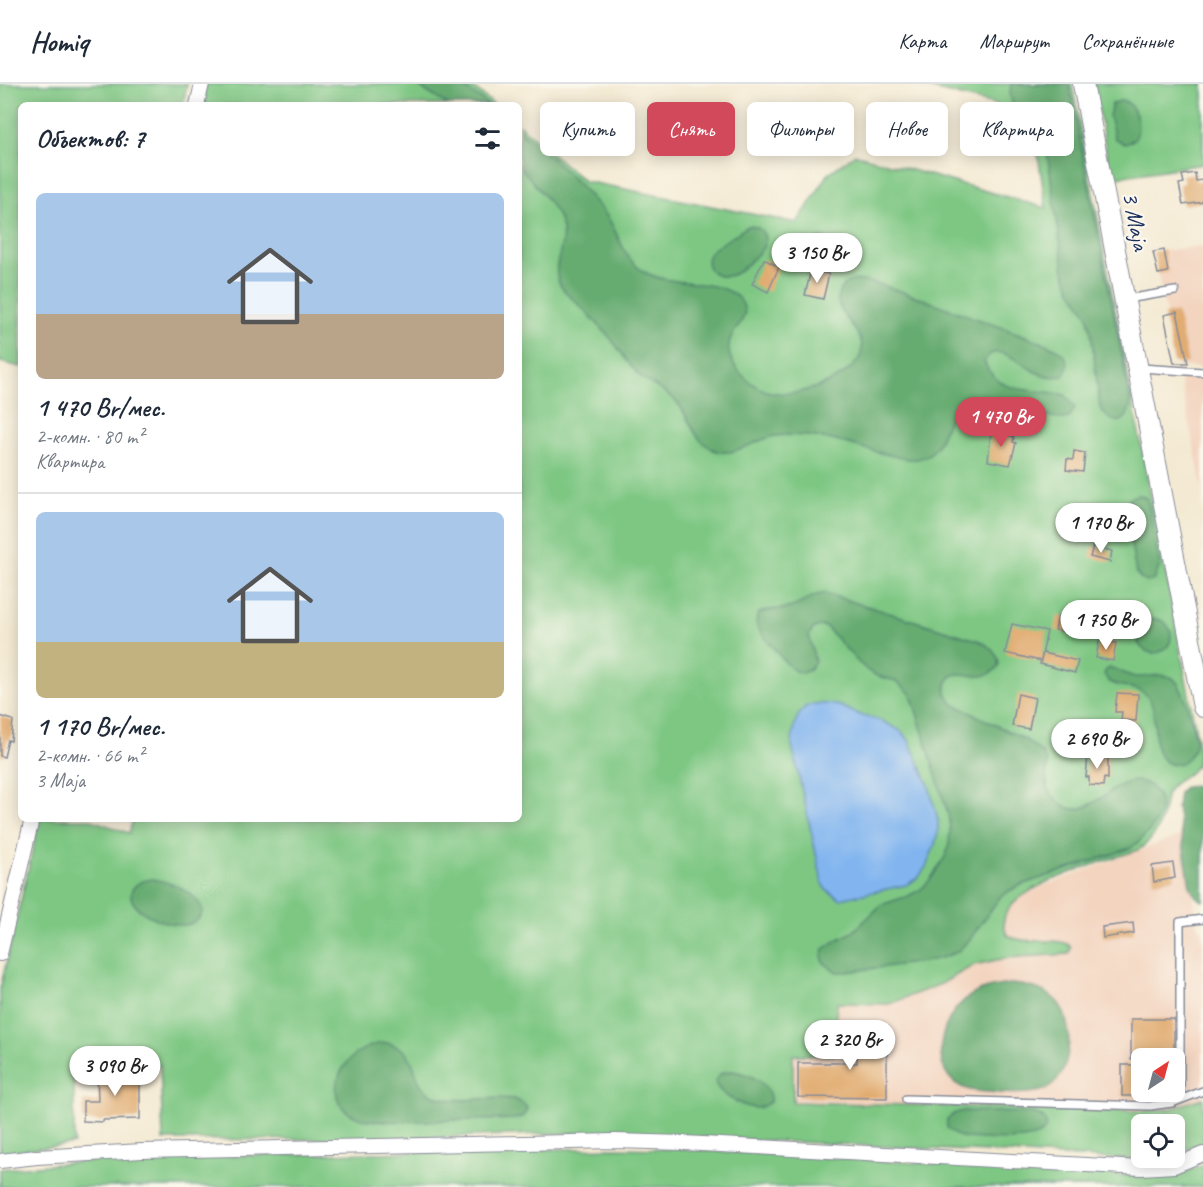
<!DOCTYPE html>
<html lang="ru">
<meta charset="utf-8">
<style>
body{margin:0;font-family:Caveat,sans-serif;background:#f6f6f7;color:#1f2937;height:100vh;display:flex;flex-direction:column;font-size:22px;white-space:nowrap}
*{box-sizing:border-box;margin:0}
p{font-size:20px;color:#747a83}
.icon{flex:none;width:33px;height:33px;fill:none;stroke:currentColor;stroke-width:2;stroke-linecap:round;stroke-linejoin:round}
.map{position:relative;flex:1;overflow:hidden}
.details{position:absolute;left:18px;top:18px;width:504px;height:720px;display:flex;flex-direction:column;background:#fff;border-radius:9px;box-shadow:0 3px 15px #0003}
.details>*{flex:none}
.hud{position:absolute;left:540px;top:18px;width:570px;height:54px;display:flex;gap:12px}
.needle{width:39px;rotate:36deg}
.fabs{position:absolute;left:1131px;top:964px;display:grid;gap:12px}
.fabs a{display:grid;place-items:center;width:54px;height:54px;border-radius:9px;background:#fff;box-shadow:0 3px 15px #0003;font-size:30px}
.price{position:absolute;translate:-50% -51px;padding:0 14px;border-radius:21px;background:#fff;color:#222;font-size:20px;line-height:39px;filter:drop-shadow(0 2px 3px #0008)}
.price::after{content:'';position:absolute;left:50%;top:36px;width:18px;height:14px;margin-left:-9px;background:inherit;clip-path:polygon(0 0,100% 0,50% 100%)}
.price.selected{background:#d1495b;color:#fff}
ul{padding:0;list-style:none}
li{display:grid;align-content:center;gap:12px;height:318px;padding:0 18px}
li+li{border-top:2px solid #e0e1e3}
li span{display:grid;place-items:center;height:186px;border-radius:9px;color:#555}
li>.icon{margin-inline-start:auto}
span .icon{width:108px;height:108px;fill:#fffc;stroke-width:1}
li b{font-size:26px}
h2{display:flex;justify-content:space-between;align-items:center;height:72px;padding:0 18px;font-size:26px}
.chip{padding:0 21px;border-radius:9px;background:#fff;box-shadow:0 3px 15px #0003;font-size:21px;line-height:54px}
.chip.selected{background:#d1495b;color:#fff}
header{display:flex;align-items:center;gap:36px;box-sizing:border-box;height:84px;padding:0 30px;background:#fff;border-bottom:2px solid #e0e1e3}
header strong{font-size:28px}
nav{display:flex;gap:33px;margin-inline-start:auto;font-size:21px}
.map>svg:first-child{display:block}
.built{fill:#f3d4bf;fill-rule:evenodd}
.green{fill:#7ec783;stroke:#4c7b70;stroke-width:1.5}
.forest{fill:#66ac71;stroke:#406e68;stroke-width:1.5}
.water{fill:#82b5ef;stroke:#4e72a6;stroke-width:1.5}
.building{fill:#e1ac71}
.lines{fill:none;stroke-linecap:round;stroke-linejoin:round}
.lane-casing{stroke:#888c98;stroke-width:10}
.street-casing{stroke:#888c98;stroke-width:16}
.secondary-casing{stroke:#888c98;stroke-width:22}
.lane{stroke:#fff;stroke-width:7}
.street{stroke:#fff;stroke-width:14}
.secondary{stroke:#fff;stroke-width:20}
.labels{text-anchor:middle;stroke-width:4.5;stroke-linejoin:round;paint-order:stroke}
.street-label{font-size:24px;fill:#1b2f5e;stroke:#fbf7ec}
</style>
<header>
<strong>Homiq</strong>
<nav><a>Карта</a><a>Маршрут</a><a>Сохранённые</a></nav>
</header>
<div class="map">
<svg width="1203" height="1103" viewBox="0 0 1203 1103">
<rect width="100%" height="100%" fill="#fbf7ec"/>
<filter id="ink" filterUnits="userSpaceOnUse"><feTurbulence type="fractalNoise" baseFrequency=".0167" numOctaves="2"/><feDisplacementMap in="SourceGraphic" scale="12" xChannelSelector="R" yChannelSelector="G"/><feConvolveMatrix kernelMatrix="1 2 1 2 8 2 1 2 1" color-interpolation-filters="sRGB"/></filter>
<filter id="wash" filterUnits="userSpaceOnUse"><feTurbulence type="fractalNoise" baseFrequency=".008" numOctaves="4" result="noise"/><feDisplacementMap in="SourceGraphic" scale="24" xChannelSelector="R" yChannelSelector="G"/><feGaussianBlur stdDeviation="1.35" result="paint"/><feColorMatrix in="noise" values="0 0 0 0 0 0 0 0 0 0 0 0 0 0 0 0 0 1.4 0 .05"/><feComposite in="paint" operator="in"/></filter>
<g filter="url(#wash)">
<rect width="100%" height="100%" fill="#f4ead3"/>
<g class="built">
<path d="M1203,162V284L1178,282L1153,168Z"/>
<path d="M1180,294L1203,295V407Z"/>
<path d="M1184,750L1198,845H1203V1032L768,1038L835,878L971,829ZM1142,975H1174V1008H1142Z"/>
</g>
<g class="green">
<path d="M0,0H187L183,21H21V283L0,278Z"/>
<path d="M206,0H468L495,21H201Z"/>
<path d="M913,0H1072L1198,658C1202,698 1182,684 1169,706C1165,711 1165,718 1164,724C1160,742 1155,755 1138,766C1106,777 1023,798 1006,829C1002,837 1004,844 1007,851C1027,863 1060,851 1071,863L1069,870L1006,874L974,881L941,900L889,920L837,919L834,971H793V1018L1144,1027L1169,1025L1203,1014V1059L1175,1070L1174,1041H1142V1074H1151L1138,1076L645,1050L575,1049L374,1055L163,1056L160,981L74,985V1060L0,1069V905L40,735H89L129,749L133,735H519V41L584,97L797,139L829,89L855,70L1046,124L1037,64L998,21Z"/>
<path d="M1094,0H1203V80L1111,94Z"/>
<path d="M613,1064L680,1065L1139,1092L1179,1090L1203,1081V1103H0V1085L130,1074Z"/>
</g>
<g class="forest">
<path d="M414,0H459L489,21H448Z"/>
<path d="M1011,0H1069L1130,313C1132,339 1114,347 1100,323L1091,248L1087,230L1070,204L1064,186L1048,74L1041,57L1013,23L1010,9Z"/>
<path d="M1122,16C1137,21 1141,42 1135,55L1125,60L1115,55L1109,32L1112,20Z"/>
<path d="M519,46C550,72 581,99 606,131C619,149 623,175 643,187C669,204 722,193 740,216C753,233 735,241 730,256C723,278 748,300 766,307C780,312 797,309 811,305C829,300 869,281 861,257C856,240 825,220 844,201C850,195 861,196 870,198C899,205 927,217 955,227C989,239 1024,250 1057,265C1068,273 1071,281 1063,292C1052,294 1043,292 1034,287C1021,280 994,255 984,278C1000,314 1034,303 1065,311L1075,323L1069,334L1061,335L983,317C932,317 955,368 917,375C906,377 892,371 881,369C847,360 811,347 775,352C756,355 733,375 714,366C692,355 692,338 679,321C670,309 654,303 642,294C631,285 623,270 614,259C603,244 590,232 577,219C570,213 563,207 559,199C551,180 566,164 562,145C559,126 540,108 528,92C525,89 521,85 520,82C516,73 519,56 519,46Z"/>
<path d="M748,142C756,142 763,145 765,154C767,162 759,168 754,174C747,180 741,188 732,191C715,197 699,181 712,166Z"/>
<path d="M822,154C836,156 848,165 846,180L842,185L831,186C821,181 811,174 813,162L818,155Z"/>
<path d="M1141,411L1146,414L1149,422L1160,481L1154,496L1147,498L1141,495L1136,489L1126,430C1126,418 1128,411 1141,411Z"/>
<path d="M824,509L980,557C995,565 1010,583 986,591C973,596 955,582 947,598C943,607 948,613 953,620L1026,656L1042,669L1047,678C1048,685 1045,693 1047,701C1048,707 1052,711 1057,716C1084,744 1108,698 1135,697C1143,697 1150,701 1155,707C1172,727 1146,753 1131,764L1018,802L1001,812L970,855L957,868L941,874L922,878L846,888H837L824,879L822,872L824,865L837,856L853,848L881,821L908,812L920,806L930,796L945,773L949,760L950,745L948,730L911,610L896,597L877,592L868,587L858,578L826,543C817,541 813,543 809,551L815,578C800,604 784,576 773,563C768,557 761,551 758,544C755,539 756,535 758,530C768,523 780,527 792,523C805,519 808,512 824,509Z"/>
<circle cx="1154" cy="552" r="17"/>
<path d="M1110,584C1120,585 1126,592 1136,593C1148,594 1160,588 1172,594C1184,600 1196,648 1195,661C1194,668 1190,672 1185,676C1180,680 1174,682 1168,679C1145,669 1164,624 1144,609C1134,602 1120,603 1109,598L1104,590L1106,586Z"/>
<path d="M1194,701L1203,710V817C1196,815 1193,809 1190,802L1177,723L1179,709L1183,704Z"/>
<path d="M152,795C171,798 196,807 203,827C200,833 197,838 190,840C175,845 123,828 132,806C136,798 143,797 152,795Z"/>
<path d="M1010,900C1027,901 1048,905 1059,920C1075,942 1072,995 1044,1006C1027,1012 995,1009 976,1007C925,1000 935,935 970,912C982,904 996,902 1010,900Z"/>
<path d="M388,959C424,969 407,996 431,1010C452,1022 490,1011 514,1015L523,1019L527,1024C525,1032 522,1034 514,1035C482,1036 450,1036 417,1037C399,1037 380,1039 362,1035C316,1022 339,970 374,961C379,959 384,959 388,959Z"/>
<path d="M733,987C749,990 772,999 770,1018C765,1021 762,1024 756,1024C743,1023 719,1011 715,998C718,989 724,988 733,987Z"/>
<path d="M963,1027L1034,1029C1039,1031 1043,1032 1045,1037C1055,1064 978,1054 965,1054L955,1051L947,1044V1036L953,1030Z"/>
</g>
<path class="water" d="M830,620L840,622L860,631L882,637L901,647L908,655L928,699L938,736V749L934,763L926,783L918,794L906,801L840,815L826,806L822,797L792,661C793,648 795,627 809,621C815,619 824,620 830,620Z"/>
<g id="blocks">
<g class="building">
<path d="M1195,89L1196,97L1203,96V118L1183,121L1179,100L1184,99L1182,91Z"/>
<path d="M779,160L799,165L796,176L776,171Z"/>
<path d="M1164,166L1168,188L1158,190L1153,168Z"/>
<path d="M764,175L779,183L768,208L752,200Z"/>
<path d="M811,186L829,190L823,215L805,211Z"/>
<path d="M1177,228L1188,279H1174L1164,231Z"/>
<path d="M991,348L1004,349L1014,353L1013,358L1016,359L1010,381L988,377Z"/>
<path d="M1074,367L1085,369L1083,388L1066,386L1067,375L1073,376Z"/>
<path d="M1093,462L1112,467L1110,478L1090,473Z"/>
<path d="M1058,532L1085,538L1082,552L1055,546Z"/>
<path d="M1012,540L1047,547L1041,576L1043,569L1078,577L1075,589L1040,580L1041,577L1005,569Z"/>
<path d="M1099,557L1116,559L1113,577L1096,574Z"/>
<path d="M1117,609L1138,610L1136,637L1121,636L1122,628H1115Z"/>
<path d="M1018,610L1035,614L1029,645L1012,642Z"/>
<path d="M0,632L13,636L11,657L8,656L4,673L0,672Z"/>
<path d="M1088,671L1108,672V695L1104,694L1103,702L1089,701V693H1086Z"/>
<path d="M1173,779L1175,794L1154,798L1152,782Z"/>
<path d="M1133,839L1134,849L1103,854L1102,843Z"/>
<rect x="1131" y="935" width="43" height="40"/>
<path d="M857,942H887V1014L798,1013V979H857Z"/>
<rect x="1122" y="981" width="20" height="31"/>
<path d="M140,986V1035L103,1036V1038L83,1037V1017H98L97,987Z"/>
</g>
</g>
</g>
<g filter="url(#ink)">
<use href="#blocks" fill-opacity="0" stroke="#888c98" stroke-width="1.5"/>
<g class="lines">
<g class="lane-casing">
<g id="lane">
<path d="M1127,215L1175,207"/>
<path d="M1140,284L1203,288"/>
<path d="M906,1015L1150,1022L1172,1019L1203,1007"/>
<path d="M1180,1015V838L1203,835"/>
</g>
</g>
<g class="street-casing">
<g id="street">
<path d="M197,21L202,0"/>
<path d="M0,870L32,735"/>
<path d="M0,1077L37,1073L142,1067L615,1057L684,1059L1141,1084L1174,1082L1203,1070"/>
</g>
</g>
<g class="secondary-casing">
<path id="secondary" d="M1083,0L1203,623"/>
</g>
<use href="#lane" class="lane"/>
<use href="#street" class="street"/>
<use href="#secondary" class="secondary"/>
</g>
</g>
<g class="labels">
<g class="street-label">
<text transform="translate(1136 137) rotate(79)" y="8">3 Maja</text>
</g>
</g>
</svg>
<div class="fabs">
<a><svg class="needle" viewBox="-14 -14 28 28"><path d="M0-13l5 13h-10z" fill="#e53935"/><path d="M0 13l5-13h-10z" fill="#747a83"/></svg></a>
<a><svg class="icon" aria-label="locate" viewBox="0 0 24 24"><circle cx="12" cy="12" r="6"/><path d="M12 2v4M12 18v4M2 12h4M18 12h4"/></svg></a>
</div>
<b class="price" style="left:817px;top:200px">3 150 Br</b>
<b class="price selected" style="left:1001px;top:364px">1 470 Br</b>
<b class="price" style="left:1101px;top:470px">1 170 Br</b>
<b class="price" style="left:1106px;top:567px">1 750 Br</b>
<b class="price" style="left:1097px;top:686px">2 690 Br</b>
<b class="price" style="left:850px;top:987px">2 320 Br</b>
<b class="price" style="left:115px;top:1013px">3 090 Br</b>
<div class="hud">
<a class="chip">Купить</a>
<a class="chip selected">Снять</a>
<a class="chip">Фильтры</a>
<a class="chip">Новое</a>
<a class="chip">Квартира</a>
</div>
<section class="details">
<h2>Объектов: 7<svg class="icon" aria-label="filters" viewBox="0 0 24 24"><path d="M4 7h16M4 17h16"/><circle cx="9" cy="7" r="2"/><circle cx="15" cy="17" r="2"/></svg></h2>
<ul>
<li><span style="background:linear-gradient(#a9c7e8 65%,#b9a48a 0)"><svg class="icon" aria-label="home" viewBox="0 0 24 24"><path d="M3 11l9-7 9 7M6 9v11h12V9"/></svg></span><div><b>1 470 Br/мес.</b><p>2-комн. · 80 m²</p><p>Квартира</p></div></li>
<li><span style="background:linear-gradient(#a9c7e8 70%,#c2b280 0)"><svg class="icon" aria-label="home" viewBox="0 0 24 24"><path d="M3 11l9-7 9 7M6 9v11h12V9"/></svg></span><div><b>1 170 Br/мес.</b><p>2-комн. · 66 m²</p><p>3 Maja</p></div></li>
</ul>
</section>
</div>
